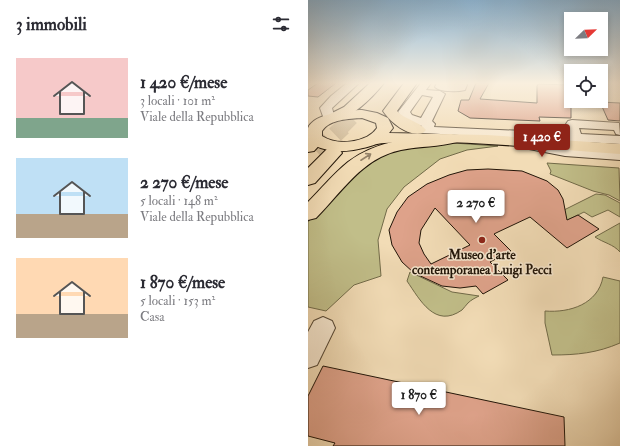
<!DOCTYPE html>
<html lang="it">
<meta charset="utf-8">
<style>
body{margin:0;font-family:"IM FELL Double Pica",serif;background:#f7f7f7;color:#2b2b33;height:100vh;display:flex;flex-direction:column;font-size:15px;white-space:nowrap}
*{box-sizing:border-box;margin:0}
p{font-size:13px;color:#7c7c81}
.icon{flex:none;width:22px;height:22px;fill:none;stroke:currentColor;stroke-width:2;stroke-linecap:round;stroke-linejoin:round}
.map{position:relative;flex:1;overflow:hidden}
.drawer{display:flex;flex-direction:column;background:#fff;width:308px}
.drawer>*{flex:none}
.needle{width:26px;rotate:67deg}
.buttons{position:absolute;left:256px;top:12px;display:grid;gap:8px}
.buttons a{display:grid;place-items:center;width:44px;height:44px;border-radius:0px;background:#fff;box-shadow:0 2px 6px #0003;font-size:20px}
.price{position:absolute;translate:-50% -34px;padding:0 9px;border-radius:4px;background:#fff;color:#222;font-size:13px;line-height:26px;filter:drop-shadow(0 1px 2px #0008)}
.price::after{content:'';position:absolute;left:50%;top:24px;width:12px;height:9px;margin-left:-6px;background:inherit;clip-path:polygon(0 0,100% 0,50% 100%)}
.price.on{background:#8f2418;color:#fff}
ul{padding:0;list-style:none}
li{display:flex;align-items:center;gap:12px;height:100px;padding:0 16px}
li span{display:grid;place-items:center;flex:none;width:112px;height:80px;border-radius:0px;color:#555}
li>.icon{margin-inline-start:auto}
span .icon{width:48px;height:48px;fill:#fffc;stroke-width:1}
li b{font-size:17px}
h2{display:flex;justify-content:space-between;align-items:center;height:48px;padding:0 16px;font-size:17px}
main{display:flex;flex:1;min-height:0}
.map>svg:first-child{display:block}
.green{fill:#c1be89;stroke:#716a48}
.building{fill:#dea28a;stroke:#211508;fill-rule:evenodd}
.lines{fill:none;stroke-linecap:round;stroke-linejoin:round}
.highway-tunnel-far1{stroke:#d3be9c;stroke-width:14;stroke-dasharray:14 7;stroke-linecap:butt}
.highway-tunnel{stroke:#d3be9c;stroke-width:17;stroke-dasharray:17 8;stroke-linecap:butt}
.minor-casing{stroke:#554734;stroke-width:2}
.major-casing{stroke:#211508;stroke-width:2}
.highway-casing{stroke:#211508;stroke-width:2}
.minor{fill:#f7e8d0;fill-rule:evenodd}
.major{fill:#f2dcb6;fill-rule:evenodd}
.highway{fill:#f2dcb6;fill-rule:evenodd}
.oneway{stroke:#948268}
.poi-dot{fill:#8f2418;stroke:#f7e8d0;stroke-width:1.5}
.labels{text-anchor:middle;stroke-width:3;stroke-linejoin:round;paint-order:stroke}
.poi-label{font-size:13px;font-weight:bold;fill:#211508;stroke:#f7e8d0}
</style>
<main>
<section class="drawer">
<h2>3 immobili<svg class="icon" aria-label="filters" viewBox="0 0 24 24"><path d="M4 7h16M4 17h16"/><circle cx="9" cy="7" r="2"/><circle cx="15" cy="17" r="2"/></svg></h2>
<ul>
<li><span style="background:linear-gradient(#f6c9c9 75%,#7fa58c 0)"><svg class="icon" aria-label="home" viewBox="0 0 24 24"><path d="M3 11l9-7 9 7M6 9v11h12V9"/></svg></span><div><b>1 420 €/mese</b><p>3 locali · 101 m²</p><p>Viale della Repubblica</p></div></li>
<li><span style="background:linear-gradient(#bfe0f5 70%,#b9a48a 0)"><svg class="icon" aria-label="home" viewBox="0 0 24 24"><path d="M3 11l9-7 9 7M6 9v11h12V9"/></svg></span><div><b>2 270 €/mese</b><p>5 locali · 148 m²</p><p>Viale della Repubblica</p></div></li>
<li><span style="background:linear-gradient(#ffd9b3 70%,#b9a48a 0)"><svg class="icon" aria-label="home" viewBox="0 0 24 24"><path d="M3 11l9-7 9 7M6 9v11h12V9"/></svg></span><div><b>1 870 €/mese</b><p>5 locali · 153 m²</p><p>Casa</p></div></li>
</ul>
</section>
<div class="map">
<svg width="312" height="446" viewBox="0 0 312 446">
<rect width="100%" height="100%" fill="#f2dcb6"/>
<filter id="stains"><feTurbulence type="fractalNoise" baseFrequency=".005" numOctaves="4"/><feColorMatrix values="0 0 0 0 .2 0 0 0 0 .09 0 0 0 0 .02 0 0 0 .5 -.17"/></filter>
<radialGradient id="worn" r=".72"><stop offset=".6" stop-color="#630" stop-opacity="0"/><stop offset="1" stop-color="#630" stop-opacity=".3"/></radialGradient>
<g class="green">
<path d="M130,142L190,146L159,150L132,159L96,187L79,209L70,240L73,276L46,285L18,311L0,307V222L56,162L76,151Z"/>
<path d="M239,163L311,168L312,201L301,195L285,191L242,174L243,171Z"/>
<path d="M288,194L297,195L312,203V217L300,210L284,217L276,212L258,221L248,214Z"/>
<path d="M312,223V252C305,244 296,243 287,237Z"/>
<path d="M102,272L144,292L171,296C167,298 163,300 160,303C158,305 156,308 154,310C127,329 112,300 99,281Z"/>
<path d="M295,277L312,281V343C289,353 269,355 244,355L237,323V311C262,313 290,304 295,277Z"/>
</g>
<g class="building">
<path d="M10,83H28L10,97L0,96V90Z"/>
<path d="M168,83H181L172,99L229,103V86L230,84L263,85V118L231,117L232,121L162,118L150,111L153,100H161Z"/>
<path d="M292,102L312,103V121L300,120Z"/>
<path d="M180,169L214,171L239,181L250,190L255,199L259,220L270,215L291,229L259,248L222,217L190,232L186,234L203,251L182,262L200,280L175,294L168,286L152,288L134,286L106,273L94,262L84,245L81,230L89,212L100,197L119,184L141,175L159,170ZM127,208L162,245L123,264L116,254L111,243L113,230Z"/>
<path d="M15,366L256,417L257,446H25L27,443L0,436V396Z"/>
</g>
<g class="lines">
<path class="highway-tunnel-far1" d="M34,128L53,109"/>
<path class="highway-tunnel" d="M9,152L35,127"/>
<g class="minor-casing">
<g id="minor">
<path d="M39,83H51L24,108L27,119L25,122H17L12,108L23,96Z"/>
<path d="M113,83H123L118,90L132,91L137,94L124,121L127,124L126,127L260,133L258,124L260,121L264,120L311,123L312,135L308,134L306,130L271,128L273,134L312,136V144L275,142L274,146H264L262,141L114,133L112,130L114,126L96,121L90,112ZM114,95L125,97L113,118L104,115L102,112Z"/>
<path d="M129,83H158L159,85L157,90C149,92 132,92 127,87Z"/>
<path d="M221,141L257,148L312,152V160L257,156L216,148L214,145L216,142Z"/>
<path d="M15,317L24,321L27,328L9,365L0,368V332L6,321Z"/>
</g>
</g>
<g class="major-casing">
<path id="major" d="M54,110L69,113L80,118L85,128L81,133L179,135L312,144V154C235,149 152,138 76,143C68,143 62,147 55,148C37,153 15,153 0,141C0,137 0,131 0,128C6,113 41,110 54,110ZM54,118L68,123L69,128C59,143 29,146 14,136V131C22,119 41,119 54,118Z"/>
</g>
<g class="highway-casing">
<g id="highway">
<path d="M62,83H76C66,96 39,124 22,120L20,117L22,114L36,107Z"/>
<path d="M96,83H109L89,111C97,120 111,121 118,130L115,133C100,137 83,123 75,111Z"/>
<path d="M143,134L149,136L151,139L149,142C131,147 112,146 93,150C54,158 34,192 8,218L0,220V202C13,189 25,174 40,162C69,140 107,137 143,134Z"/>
<path d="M8,135L14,137L16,140L6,151L0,152V139Z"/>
<path d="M25,148L31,149L34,153L7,183L0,185V168L19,149Z"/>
</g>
</g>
<use href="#minor" class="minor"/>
<use href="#major" class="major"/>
<use href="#highway" class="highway"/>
</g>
<defs><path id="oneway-shaft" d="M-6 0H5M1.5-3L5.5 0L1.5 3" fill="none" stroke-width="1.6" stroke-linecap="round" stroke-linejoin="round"/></defs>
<use class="oneway" href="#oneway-shaft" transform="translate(58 157) rotate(-33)"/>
<linearGradient id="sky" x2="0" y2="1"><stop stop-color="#8cb6d6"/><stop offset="0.57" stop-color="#f9efde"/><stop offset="1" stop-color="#f9efde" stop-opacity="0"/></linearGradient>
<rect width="312" height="146" fill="url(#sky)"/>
<circle class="poi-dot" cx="174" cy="240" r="4"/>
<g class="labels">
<g class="poi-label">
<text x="174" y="259">Museo d'arte<tspan x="174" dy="15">contemporanea Luigi Pecci</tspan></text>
</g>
</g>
<rect width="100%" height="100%" filter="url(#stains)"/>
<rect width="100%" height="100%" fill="url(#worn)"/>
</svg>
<div class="buttons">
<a><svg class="needle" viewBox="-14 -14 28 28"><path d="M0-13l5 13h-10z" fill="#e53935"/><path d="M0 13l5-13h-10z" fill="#7c7c81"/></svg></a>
<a><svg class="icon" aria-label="locate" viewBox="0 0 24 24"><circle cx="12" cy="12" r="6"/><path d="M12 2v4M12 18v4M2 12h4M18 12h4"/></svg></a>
</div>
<b class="price on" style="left:234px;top:158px">1 420 €</b>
<b class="price" style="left:168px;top:224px">2 270 €</b>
<b class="price" style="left:111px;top:416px">1 870 €</b>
</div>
</main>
